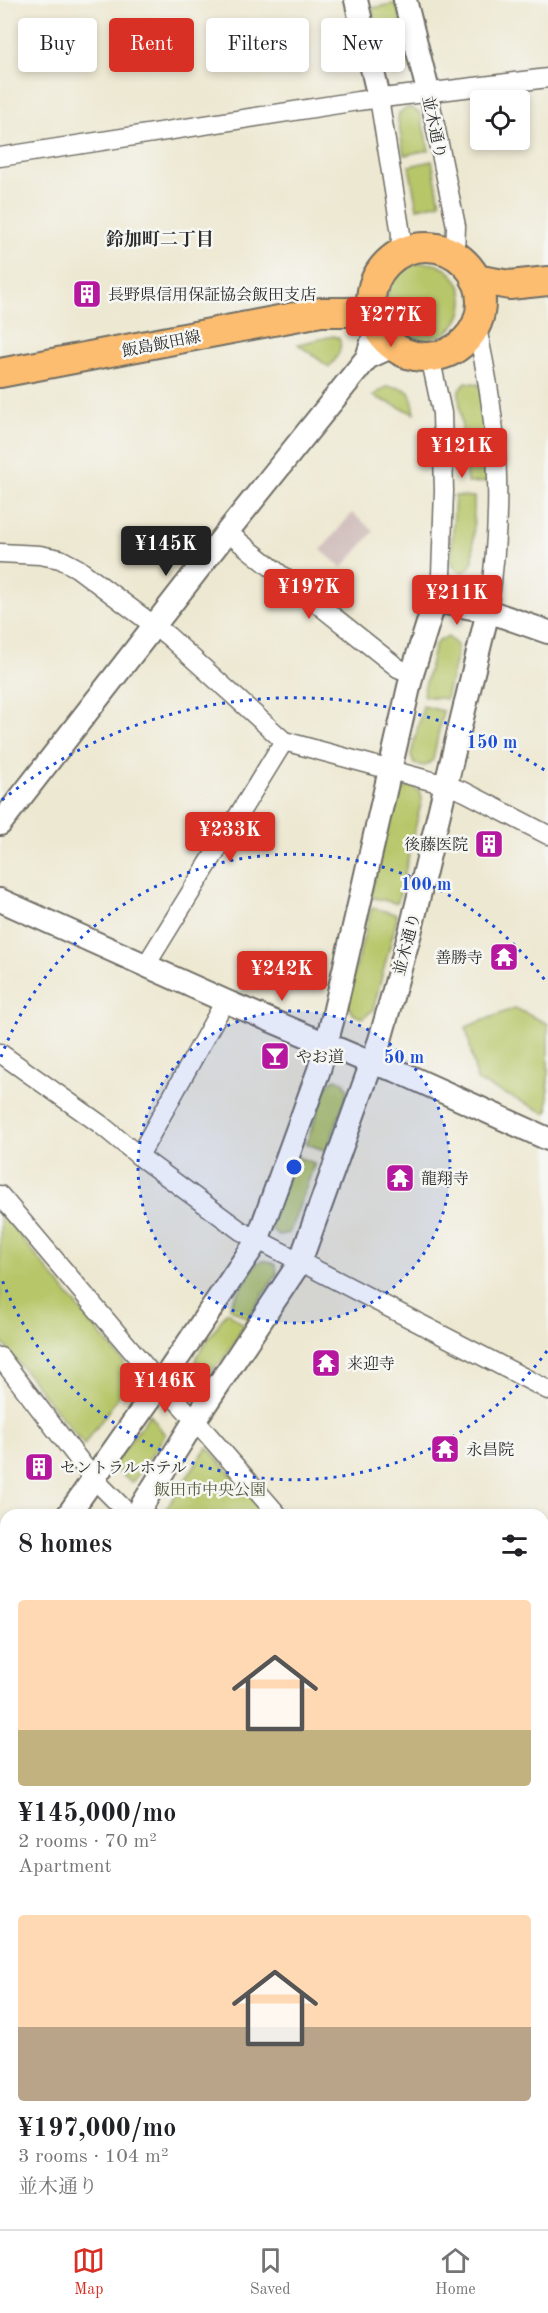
<!DOCTYPE html>
<meta charset="utf-8">
<style>
body{margin:0;font-family:"Old Standard TT","Noto Serif JP",serif;background:#f6f6f6;color:#202124;height:100vh;display:flex;flex-direction:column;font-size:22px;white-space:nowrap}
*{box-sizing:border-box;margin:0}
p{font-size:20px;color:#757577}
.icon{flex:none;width:33px;height:33px;fill:none;stroke:currentColor;stroke-width:2;stroke-linecap:round;stroke-linejoin:round}
.map{position:relative;flex:1;overflow:hidden}
.side{position:absolute;left:0px;top:1509px;width:549px;height:720px;display:flex;flex-direction:column;background:#fff;border-radius:18px 18px 0 0;box-shadow:0 3px 9px #0003}
.side>*{flex:none}
.banner{position:absolute;left:18px;top:18px;width:513px;height:54px;display:flex;gap:12px}
.controls{position:absolute;left:470px;top:90px;display:grid;gap:12px}
.controls a{display:grid;place-items:center;width:60px;height:60px;border-radius:6px;background:#fff;box-shadow:0 3px 9px #0003;font-size:30px}
.price{position:absolute;translate:-50% -51px;padding:0 14px;border-radius:6px;background:#d93025;color:#fff;font-size:20px;line-height:39px;filter:drop-shadow(0 2px 3px #0008)}
.price::after{content:'';position:absolute;left:50%;top:36px;width:18px;height:14px;margin-left:-9px;background:inherit;clip-path:polygon(0 0,100% 0,50% 100%)}
.price.selected{background:#222;color:#fff}
ul{padding:0;list-style:none}
li{display:grid;align-content:center;gap:12px;height:318px;padding:0 18px}
li span{display:grid;place-items:center;height:186px;border-radius:6px;color:#555}
li>.icon{margin-inline-start:auto}
span .icon{width:108px;height:108px;fill:#fffc;stroke-width:1}
li b{font-size:26px}
h2{display:flex;justify-content:space-between;align-items:center;height:72px;padding:0 18px;font-size:26px}
.pill{padding:0 21px;border-radius:6px;background:#fff;box-shadow:0 3px 9px #0003;font-size:21px;line-height:54px}
.pill.selected{background:#d93025;color:#fff}
.tabs{display:flex;justify-content:space-around;align-items:center;height:84px;border-top:2px solid #e0e0e0;background:#fff;font-size:16px;color:#757577}
.tabs a{display:grid;justify-items:center;gap:3px}
.tabs .selected{color:#d93025}
.map>svg:first-child{display:block}
.industrial{fill:#d1bfbd}
.green{fill:#b7c669;stroke:#71784a;stroke-width:1.5}
.lines{fill:none;stroke-linecap:round;stroke-linejoin:round}
.minor-casing{stroke:#6f6d65;stroke-width:21}
.tertiary-casing{stroke:#6f6d65;stroke-width:26}
.primary-casing{stroke:#6f6d65;stroke-width:32}
.trunk-casing{stroke:#6f6d65;stroke-width:33}
.minor{stroke:#fff;stroke-width:18}
.tertiary{stroke:#fff;stroke-width:22}
.primary{stroke:#fcbd6f;stroke-width:28}
.trunk{stroke:#fcbd6f;stroke-width:30}
.ring{fill:none;stroke:#1d4ed8;stroke-width:3;stroke-dasharray:3 6}
.labels{text-anchor:middle;stroke-width:5;stroke-linejoin:round;paint-order:stroke}
.street-label{font-size:16px;fill:#2b2b2b;stroke:#f6f6f2}
.poi-label{font-size:16px;fill:#2b2b2b;stroke:#f6f6f2;text-anchor:start}
.park-label{font-size:16px;fill:#555a3e;stroke:#f6f6f2}
.neighbourhood-label{font-size:18px;font-weight:bold;fill:#2b2b2b;stroke:#f6f6f2}
.centre{fill:#1d4ed8;stroke:#f6f6f2;stroke-width:3}
.ring-label{font-size:18px;text-anchor:middle;font-weight:bold;fill:#1d4ed8;stroke:#f6f6f2;stroke-width:5;stroke-linejoin:round;paint-order:stroke}
</style>
<div class="map">
<svg width="548" height="2229" viewBox="0 0 548 2229">
<rect width="100%" height="100%" fill="#f6f6f2"/>
<filter id="ink" filterUnits="userSpaceOnUse"><feTurbulence type="fractalNoise" baseFrequency=".0167" numOctaves="2"/><feDisplacementMap in="SourceGraphic" scale="12" xChannelSelector="R" yChannelSelector="G"/><feConvolveMatrix kernelMatrix="1 2 1 2 8 2 1 2 1" color-interpolation-filters="sRGB"/></filter>
<filter id="wash" filterUnits="userSpaceOnUse"><feTurbulence type="fractalNoise" baseFrequency=".008" numOctaves="4" result="noise"/><feDisplacementMap in="SourceGraphic" scale="24" xChannelSelector="R" yChannelSelector="G"/><feGaussianBlur stdDeviation="1.35" result="paint"/><feColorMatrix in="noise" values="0 0 0 0 0 0 0 0 0 0 0 0 0 0 0 0 0 1.4 0 .05"/><feComposite in="paint" operator="in"/></filter>
<g filter="url(#wash)">
<rect width="100%" height="100%" fill="#ede8d1"/>
<path class="industrial" d="M352,513L374,531L342,568L321,550Z"/>
<g class="green">
<path d="M397,3L410,61V69L403,77L390,75L386,71L372,11L373,8Z"/>
<path d="M409,107L420,113L429,150L404,155L398,120L399,113Z"/>
<path d="M432,161L440,203L417,208L409,166Z"/>
<circle cx="425" cy="301" r="38"/>
<path d="M333,336L339,338C344,348 336,360 329,367L298,344Z"/>
<path d="M466,382L478,384L482,391L489,482L467,483L459,396V389Z"/>
<path d="M386,387C410,386 412,392 415,414L373,396Z"/>
<path d="M455,496L474,497L473,561L469,568L463,573L455,569L451,560Z"/>
<path d="M448,637L457,645V654L446,699L424,696L423,694L435,645L439,640Z"/>
<path d="M423,706L443,711L433,760L425,766L414,764L411,755Z"/>
<path d="M410,786L419,791L422,799L398,902L395,903L370,897L396,793Z"/>
<path d="M373,908L396,914L397,919L373,1010L363,1018C350,1015 348,1009 348,997L371,909Z"/>
<path d="M515,1008L548,1024V1110L546,1113L477,1081L466,1027Z"/>
<path d="M335,1079L344,1082L348,1090L327,1151L307,1144V1142L327,1085Z"/>
<path d="M294,1156L314,1163V1165L291,1229L289,1233L278,1235L270,1228Z"/>
<path d="M0,1212L134,1375L84,1445L0,1340Z"/>
<path d="M261,1261H268L276,1265L277,1274L247,1319L230,1308V1305L257,1263Z"/>
<path d="M228,1312L244,1325C236,1338 213,1391 196,1362L197,1356L226,1313Z"/>
<path d="M150,1414L165,1435L132,1483L112,1467Z"/>
<path d="M207,1447L267,1515H162Z"/>
<path d="M543,1860L548,1865V1957L543,1952Z"/>
</g>
</g>
<g filter="url(#ink)">
<g class="lines">
<g class="minor-casing">
<g id="minor">
<path d="M428,91L456,226L455,255"/>
<path d="M379,98L401,234L400,253"/>
<path d="M0,157L358,101L548,78"/>
<path d="M476,324C499,425 504,508 488,611"/>
<path d="M430,356L442,413L444,491L441,575L435,601"/>
<path d="M227,532L398,668L412,674"/>
<path d="M0,553L40,555L60,559L77,568L168,636L284,741L446,785L465,792L548,835"/>
<path d="M146,965L284,741"/>
<path d="M0,1053L100,1124L139,1156L241,1231L548,1390"/>
<path d="M139,1156L225,1001"/>
<path d="M0,1195L150,1372L195,1420L278,1515"/>
<path d="M0,1357L93,1478L130,1515"/>
<path d="M543,1733L548,1736"/>
<path d="M0,1743L6,1734"/>
<path d="M336,2229L340,2223"/>
</g>
</g>
<g class="tertiary-casing">
<g id="tertiary">
<path d="M356,0L379,98"/>
<path d="M405,0L428,91"/>
<path d="M367,358L393,346"/>
<path d="M0,824L227,532L367,358L377,327"/>
<path d="M0,900L225,1001L371,1063L395,1070L548,1139"/>
<path d="M68,1515L161,1383L257,1241L319,1070L333,1018L412,674L435,601L488,611L548,632"/>
<path d="M136,1515L195,1420L300,1262L380,1040L410,933L488,611"/>
<path d="M543,1649L548,1640"/>
<path d="M0,1870L6,1874"/>
<path d="M0,2089L6,2093"/>
<path d="M0,2119L6,2123"/>
<path d="M169,2223L181,2229"/>
<path d="M224,2223L236,2229"/>
</g>
</g>
<g class="primary-casing">
<g id="primary">
<circle cx="426" cy="302" r="55"/>
<path d="M475,279L510,285L548,281"/>
<path d="M0,373L321,312H371"/>
</g>
</g>
<g class="trunk-casing">
<g id="trunk">
<path d="M0,1603L6,1607"/>
<path d="M543,2026L548,2029"/>
</g>
</g>
<use href="#minor" class="minor"/>
<use href="#tertiary" class="tertiary"/>
<use href="#primary" class="primary"/>
<use href="#trunk" class="trunk"/>
</g>
</g>
<circle cx="294" cy="1167" r="156" fill="#1d4ed8" fill-opacity=".12"/>
<g class="ring">
<circle cx="294" cy="1167" r="156"/>
<path d="M547 1351A313 313 0 0 1 1 1277M1 1057A313 313 0 0 1 547 983"/>
<path d="M2 800A469 469 0 0 1 546 771"/>
</g>
<defs>
<g id="building-square" transform="scale(1.5)"><rect x="-9" y="-9" width="18" height="18" rx="4" fill="#b5179e" stroke="#f6f6f2"/><path d="M-4-6H4V6H1V3H-1V6H-4ZM-2.5-4.3h1.7v1.8h-1.7ZM.8-4.3h1.7v1.8H.8ZM-2.5-1h1.7V.8h-1.7ZM.8-1h1.7V.8H.8Z" fill="#fff"/></g>
<g id="temple-square" transform="scale(1.5)"><rect x="-9" y="-9" width="18" height="18" rx="4" fill="#b5179e" stroke="#f6f6f2"/><path d="M0-6L5-2H3V0L6.5 2.5H4V6H1.5V3h-3V6H-4V2.5H-6.5L-3 0V-2H-5Z" fill="#fff"/></g>
<g id="bar-square" transform="scale(1.5)"><rect x="-9" y="-9" width="18" height="18" rx="4" fill="#b5179e" stroke="#f6f6f2"/><path d="M-6-5H6L.8 .8V4.5H3.5V6h-7V4.5H-.8V.8Z" fill="#fff"/></g>
</defs>
<g fill-rule="evenodd">
<use href="#building-square" x="87" y="294"/>
<use href="#building-square" x="489" y="844"/>
<use href="#temple-square" x="504" y="957"/>
<use href="#bar-square" x="275" y="1056"/>
<use href="#temple-square" x="400" y="1178"/>
<use href="#temple-square" x="326" y="1363"/>
<use href="#temple-square" x="445" y="1449"/>
<use href="#building-square" x="39" y="1467"/>
</g>
<g class="labels">
<g class="street-label">
<text transform="translate(435 127) rotate(78)" y="6">並木通り</text>
<text transform="translate(161 343) rotate(-11)" y="6">飯島飯田線</text>
<text transform="translate(406 944) rotate(-75)" y="6">並木通り</text>
</g>
<g class="poi-label">
<text x="108" y="300">長野県信用保証協会飯田支店</text>
<text x="468" y="850" text-anchor="end">後藤医院</text>
<text x="483" y="963" text-anchor="end">善勝寺</text>
<text x="296" y="1062">やお道</text>
<text x="421" y="1184">龍翔寺</text>
<text x="347" y="1369">来迎寺</text>
<text x="466" y="1455">永昌院</text>
<text x="60" y="1473">セントラルホテル</text>
</g>
<g class="park-label">
<text x="210" y="1495">飯田市中央公園</text>
</g>
<g class="neighbourhood-label">
<text x="160" y="245">鈴加町二丁目</text>
</g>
</g>
<circle cx="294" cy="1167" r="9" class="centre"/>
<g class="ring-label">
<text x="492" y="748">150 m</text>
<text x="426" y="890">100 m</text>
<text x="404" y="1063">50 m</text>
</g>
</svg>
<div class="controls">
<a><svg class="icon" aria-label="locate" viewBox="0 0 24 24"><circle cx="12" cy="12" r="6"/><path d="M12 2v4M12 18v4M2 12h4M18 12h4"/></svg></a>
</div>
<b class="price" style="left:391px;top:348px">¥277K</b>
<b class="price" style="left:462px;top:479px">¥121K</b>
<b class="price selected" style="left:166px;top:577px">¥145K</b>
<b class="price" style="left:309px;top:620px">¥197K</b>
<b class="price" style="left:457px;top:626px">¥211K</b>
<b class="price" style="left:230px;top:863px">¥233K</b>
<b class="price" style="left:282px;top:1002px">¥242K</b>
<b class="price" style="left:165px;top:1414px">¥146K</b>
<div class="banner">
<a class="pill">Buy</a>
<a class="pill selected">Rent</a>
<a class="pill">Filters</a>
<a class="pill">New</a>
</div>
<section class="side">
<h2>8 homes<svg class="icon" aria-label="filters" viewBox="0 0 24 24"><path d="M4 7h16M4 17h16"/><circle cx="9" cy="7" r="2"/><circle cx="15" cy="17" r="2"/></svg></h2>
<ul>
<li><span style="background:linear-gradient(#ffd9b3 70%,#c2b280 0)"><svg class="icon" aria-label="home" viewBox="0 0 24 24"><path d="M3 11l9-7 9 7M6 9v11h12V9"/></svg></span><div><b>¥145,000/mo</b><p>2 rooms · 70 m²</p><p>Apartment</p></div></li>
<li><span style="background:linear-gradient(#ffd9b3 60%,#b9a48a 0)"><svg class="icon" aria-label="home" viewBox="0 0 24 24"><path d="M3 11l9-7 9 7M6 9v11h12V9"/></svg></span><div><b>¥197,000/mo</b><p>3 rooms · 104 m²</p><p>並木通り</p></div></li>
</ul>
</section>
</div>
<nav class="tabs">
<a class="selected"><svg class="icon" aria-label="map" viewBox="0 0 24 24"><path d="M3 6l6-2 6 2 6-2v14l-6 2-6-2-6 2zM9 4v14M15 6v14"/></svg>Map</a>
<a><svg class="icon" aria-label="saved" viewBox="0 0 24 24"><path d="M7 4h10v16l-5-4-5 4z"/></svg>Saved</a>
<a><svg class="icon" aria-label="home" viewBox="0 0 24 24"><path d="M3 11l9-7 9 7M6 9v11h12V9"/></svg>Home</a>
</nav>
